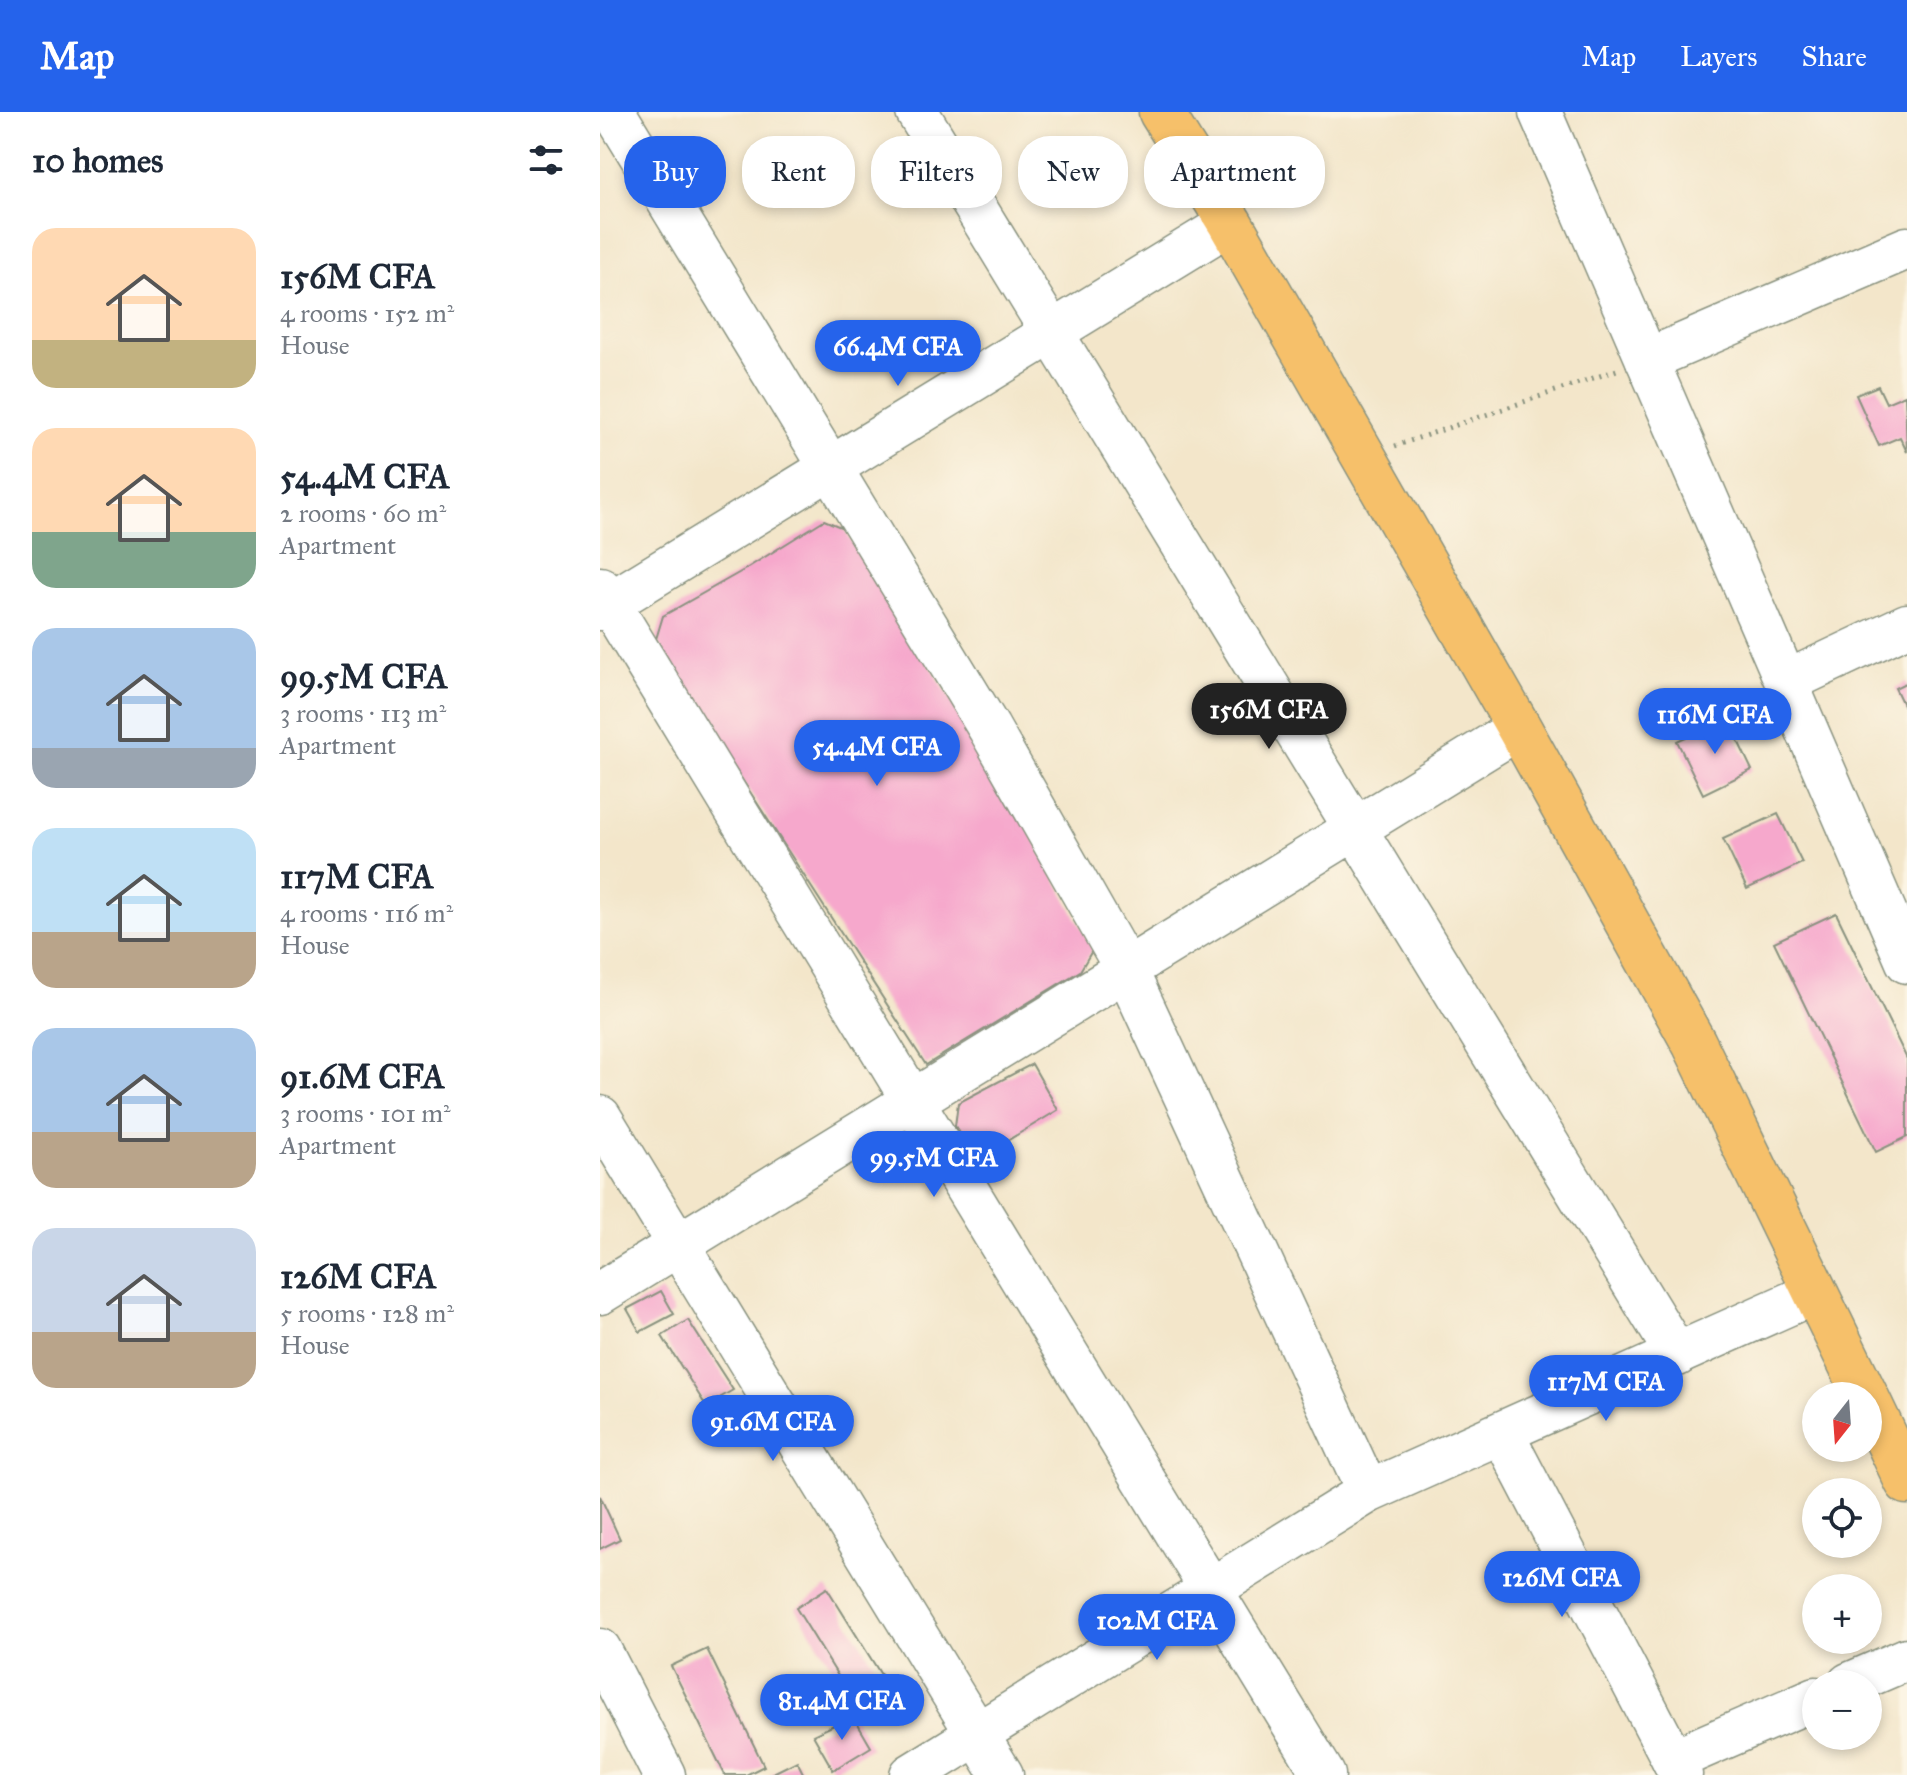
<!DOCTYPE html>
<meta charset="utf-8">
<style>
body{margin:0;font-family:"IM FELL Great Primer",serif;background:#f2f2f3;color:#1f2937;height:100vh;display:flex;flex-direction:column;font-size:30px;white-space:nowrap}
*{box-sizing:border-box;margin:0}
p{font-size:26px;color:#747a83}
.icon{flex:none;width:44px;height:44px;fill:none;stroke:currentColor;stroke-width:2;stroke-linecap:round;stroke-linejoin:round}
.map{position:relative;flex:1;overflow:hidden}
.sheet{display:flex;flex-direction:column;background:#fff;width:600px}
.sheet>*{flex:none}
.top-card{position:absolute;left:24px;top:24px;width:760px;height:72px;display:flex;gap:16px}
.needle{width:52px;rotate:197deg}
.tools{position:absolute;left:1202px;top:1270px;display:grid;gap:16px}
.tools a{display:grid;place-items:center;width:80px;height:80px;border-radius:50%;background:#fff;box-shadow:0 4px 12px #0003;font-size:40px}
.price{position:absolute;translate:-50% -68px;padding:0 18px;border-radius:28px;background:#2563eb;color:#fff;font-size:26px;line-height:52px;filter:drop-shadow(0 2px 4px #0008)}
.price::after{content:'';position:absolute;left:50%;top:48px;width:24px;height:18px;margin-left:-12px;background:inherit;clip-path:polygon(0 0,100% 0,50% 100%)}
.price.active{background:#222;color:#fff}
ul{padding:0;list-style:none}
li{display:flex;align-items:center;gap:24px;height:200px;padding:0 32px}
li span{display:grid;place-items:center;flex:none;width:224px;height:160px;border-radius:24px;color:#555}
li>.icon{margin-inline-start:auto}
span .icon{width:96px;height:96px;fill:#fffc;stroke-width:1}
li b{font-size:34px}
h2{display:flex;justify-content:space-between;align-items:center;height:96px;padding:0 32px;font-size:34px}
.tag{padding:0 28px;border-radius:32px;background:#fff;box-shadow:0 4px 12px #0003;font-size:28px;line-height:72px}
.tag.active{background:#2563eb;color:#fff}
header{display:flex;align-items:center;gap:48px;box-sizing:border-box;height:112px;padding:0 40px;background:#2563eb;color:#fff}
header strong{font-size:38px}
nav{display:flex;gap:44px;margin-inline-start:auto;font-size:28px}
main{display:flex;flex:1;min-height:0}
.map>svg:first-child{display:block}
.building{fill:#f6a8cc}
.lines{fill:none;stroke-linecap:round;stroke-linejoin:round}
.minor-casing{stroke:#89927f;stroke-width:45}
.major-casing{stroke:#89927f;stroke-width:47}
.path{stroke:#89927f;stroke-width:5;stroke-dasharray:2 6;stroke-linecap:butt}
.minor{stroke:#fff;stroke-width:42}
.major{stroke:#f6c06b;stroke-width:44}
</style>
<header>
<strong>Map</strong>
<nav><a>Map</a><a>Layers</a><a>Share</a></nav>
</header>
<main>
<section class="sheet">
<h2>10 homes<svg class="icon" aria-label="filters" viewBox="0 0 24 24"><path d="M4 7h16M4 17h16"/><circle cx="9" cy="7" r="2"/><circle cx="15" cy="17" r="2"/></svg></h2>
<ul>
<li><span style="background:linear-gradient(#ffd9b3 70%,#c2b280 0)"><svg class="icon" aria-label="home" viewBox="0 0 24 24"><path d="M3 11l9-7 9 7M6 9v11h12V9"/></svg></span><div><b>156M CFA</b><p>4 rooms · 152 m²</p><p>House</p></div></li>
<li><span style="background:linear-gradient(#ffd9b3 65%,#7fa58c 0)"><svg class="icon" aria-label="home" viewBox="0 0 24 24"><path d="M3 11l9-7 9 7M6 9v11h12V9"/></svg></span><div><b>54.4M CFA</b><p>2 rooms · 60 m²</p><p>Apartment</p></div></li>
<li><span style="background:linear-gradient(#a9c7e8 75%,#9aa5b1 0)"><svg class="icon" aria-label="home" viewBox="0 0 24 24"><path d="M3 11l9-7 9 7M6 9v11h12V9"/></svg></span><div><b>99.5M CFA</b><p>3 rooms · 113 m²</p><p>Apartment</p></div></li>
<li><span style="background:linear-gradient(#bfe0f5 65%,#b9a48a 0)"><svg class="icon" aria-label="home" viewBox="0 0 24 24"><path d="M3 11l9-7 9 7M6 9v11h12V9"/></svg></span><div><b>117M CFA</b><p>4 rooms · 116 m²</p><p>House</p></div></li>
<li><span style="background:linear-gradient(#a9c7e8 65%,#b9a48a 0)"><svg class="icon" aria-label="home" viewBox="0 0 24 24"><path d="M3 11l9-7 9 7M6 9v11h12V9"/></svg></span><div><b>91.6M CFA</b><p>3 rooms · 101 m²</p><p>Apartment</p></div></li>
<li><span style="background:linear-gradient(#c9d6e8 65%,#b9a48a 0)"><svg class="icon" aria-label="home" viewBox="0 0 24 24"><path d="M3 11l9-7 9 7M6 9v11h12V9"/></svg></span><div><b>126M CFA</b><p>5 rooms · 128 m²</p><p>House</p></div></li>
</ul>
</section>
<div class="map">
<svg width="1307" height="1663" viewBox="0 0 1307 1663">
<rect width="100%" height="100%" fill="#fcf5e5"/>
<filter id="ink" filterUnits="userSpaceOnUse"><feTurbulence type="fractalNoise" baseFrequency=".0125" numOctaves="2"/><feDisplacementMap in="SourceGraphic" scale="16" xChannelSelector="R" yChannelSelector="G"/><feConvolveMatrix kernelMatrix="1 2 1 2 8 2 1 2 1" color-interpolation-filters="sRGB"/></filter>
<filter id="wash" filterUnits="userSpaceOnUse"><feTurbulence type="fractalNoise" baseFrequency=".006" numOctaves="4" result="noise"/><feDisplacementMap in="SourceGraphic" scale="32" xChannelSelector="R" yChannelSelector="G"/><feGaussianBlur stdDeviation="1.8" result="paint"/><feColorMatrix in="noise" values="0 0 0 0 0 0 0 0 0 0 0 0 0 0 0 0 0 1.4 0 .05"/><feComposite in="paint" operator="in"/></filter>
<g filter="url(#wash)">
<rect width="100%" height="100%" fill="#f3e6ca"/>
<g id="blocks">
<g class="building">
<path d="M1278,274L1286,291L1305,283L1307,340L1300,325L1279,334L1256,283Z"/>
<path d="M224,408L243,416L404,671L493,837L480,859L326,953L114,624L56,527L63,504L144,458Z"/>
<path d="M1307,570V601L1295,576Z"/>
<path d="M1127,606L1152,658L1103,682L1077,629Z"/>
<path d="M1178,702L1202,751L1147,777L1123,727Z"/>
<path d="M1236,801L1307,947V1025L1276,1040L1174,830Z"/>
<path d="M432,952L458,998L377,1047L355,1014L358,991Z"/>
<path d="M61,1179L74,1202L40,1220L27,1197Z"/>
<path d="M88,1208L133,1278L106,1294L62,1224Z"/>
<path d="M0,1384L20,1427L0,1437Z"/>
<path d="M227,1476L288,1574L284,1582L266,1593H256L196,1496Z"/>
<path d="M107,1537L164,1654L146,1663H125L71,1554Z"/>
<path d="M253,1604L271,1635L233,1658L213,1623Z"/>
<path d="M197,1649L204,1663H169Z"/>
</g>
</g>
</g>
<g filter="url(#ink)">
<use href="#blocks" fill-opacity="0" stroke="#89927f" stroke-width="2"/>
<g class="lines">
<g class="minor-casing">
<g id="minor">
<path d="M14,0L389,616L526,857L768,1380"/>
<path d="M317,0L1077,1243"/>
<path d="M940,0L1307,850"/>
<path d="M1047,248L1307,136"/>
<path d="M0,476L724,1663"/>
<path d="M0,497L630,111"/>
<path d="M1186,570L1307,513"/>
<path d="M0,1005L402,1663"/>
<path d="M0,1181L919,616"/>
<path d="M902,1321L1081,1663"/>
<path d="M0,1538L64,1663"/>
<path d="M1249,1572L1307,1547"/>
<path d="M1073,1648L1216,1586"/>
<path d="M311,1663L768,1380L1216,1180"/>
</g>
</g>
<g class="major-casing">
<g id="major">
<path d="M561,0L630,111L919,616L1094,931L1266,1284"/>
<path d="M1268,1288L1307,1370"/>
</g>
</g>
<path class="path" d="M795,334L1017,258"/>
<use href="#minor" class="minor"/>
<use href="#major" class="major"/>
</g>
</g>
</svg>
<div class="tools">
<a><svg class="needle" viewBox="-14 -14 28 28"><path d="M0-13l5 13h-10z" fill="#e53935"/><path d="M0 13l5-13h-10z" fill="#747a83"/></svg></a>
<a><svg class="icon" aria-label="locate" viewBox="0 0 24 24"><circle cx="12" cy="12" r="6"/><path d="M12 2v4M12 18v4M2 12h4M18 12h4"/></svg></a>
<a>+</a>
<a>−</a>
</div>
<b class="price" style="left:298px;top:276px">66.4M CFA</b>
<b class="price active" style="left:669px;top:639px">156M CFA</b>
<b class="price" style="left:1115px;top:644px">116M CFA</b>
<b class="price" style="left:277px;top:676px">54.4M CFA</b>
<b class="price" style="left:334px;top:1087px">99.5M CFA</b>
<b class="price" style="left:1006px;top:1311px">117M CFA</b>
<b class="price" style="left:173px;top:1351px">91.6M CFA</b>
<b class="price" style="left:962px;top:1507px">126M CFA</b>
<b class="price" style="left:557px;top:1550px">102M CFA</b>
<b class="price" style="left:242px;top:1630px">81.4M CFA</b>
<div class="top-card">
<a class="tag active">Buy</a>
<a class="tag">Rent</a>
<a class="tag">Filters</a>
<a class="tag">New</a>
<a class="tag">Apartment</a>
</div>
</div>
</main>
